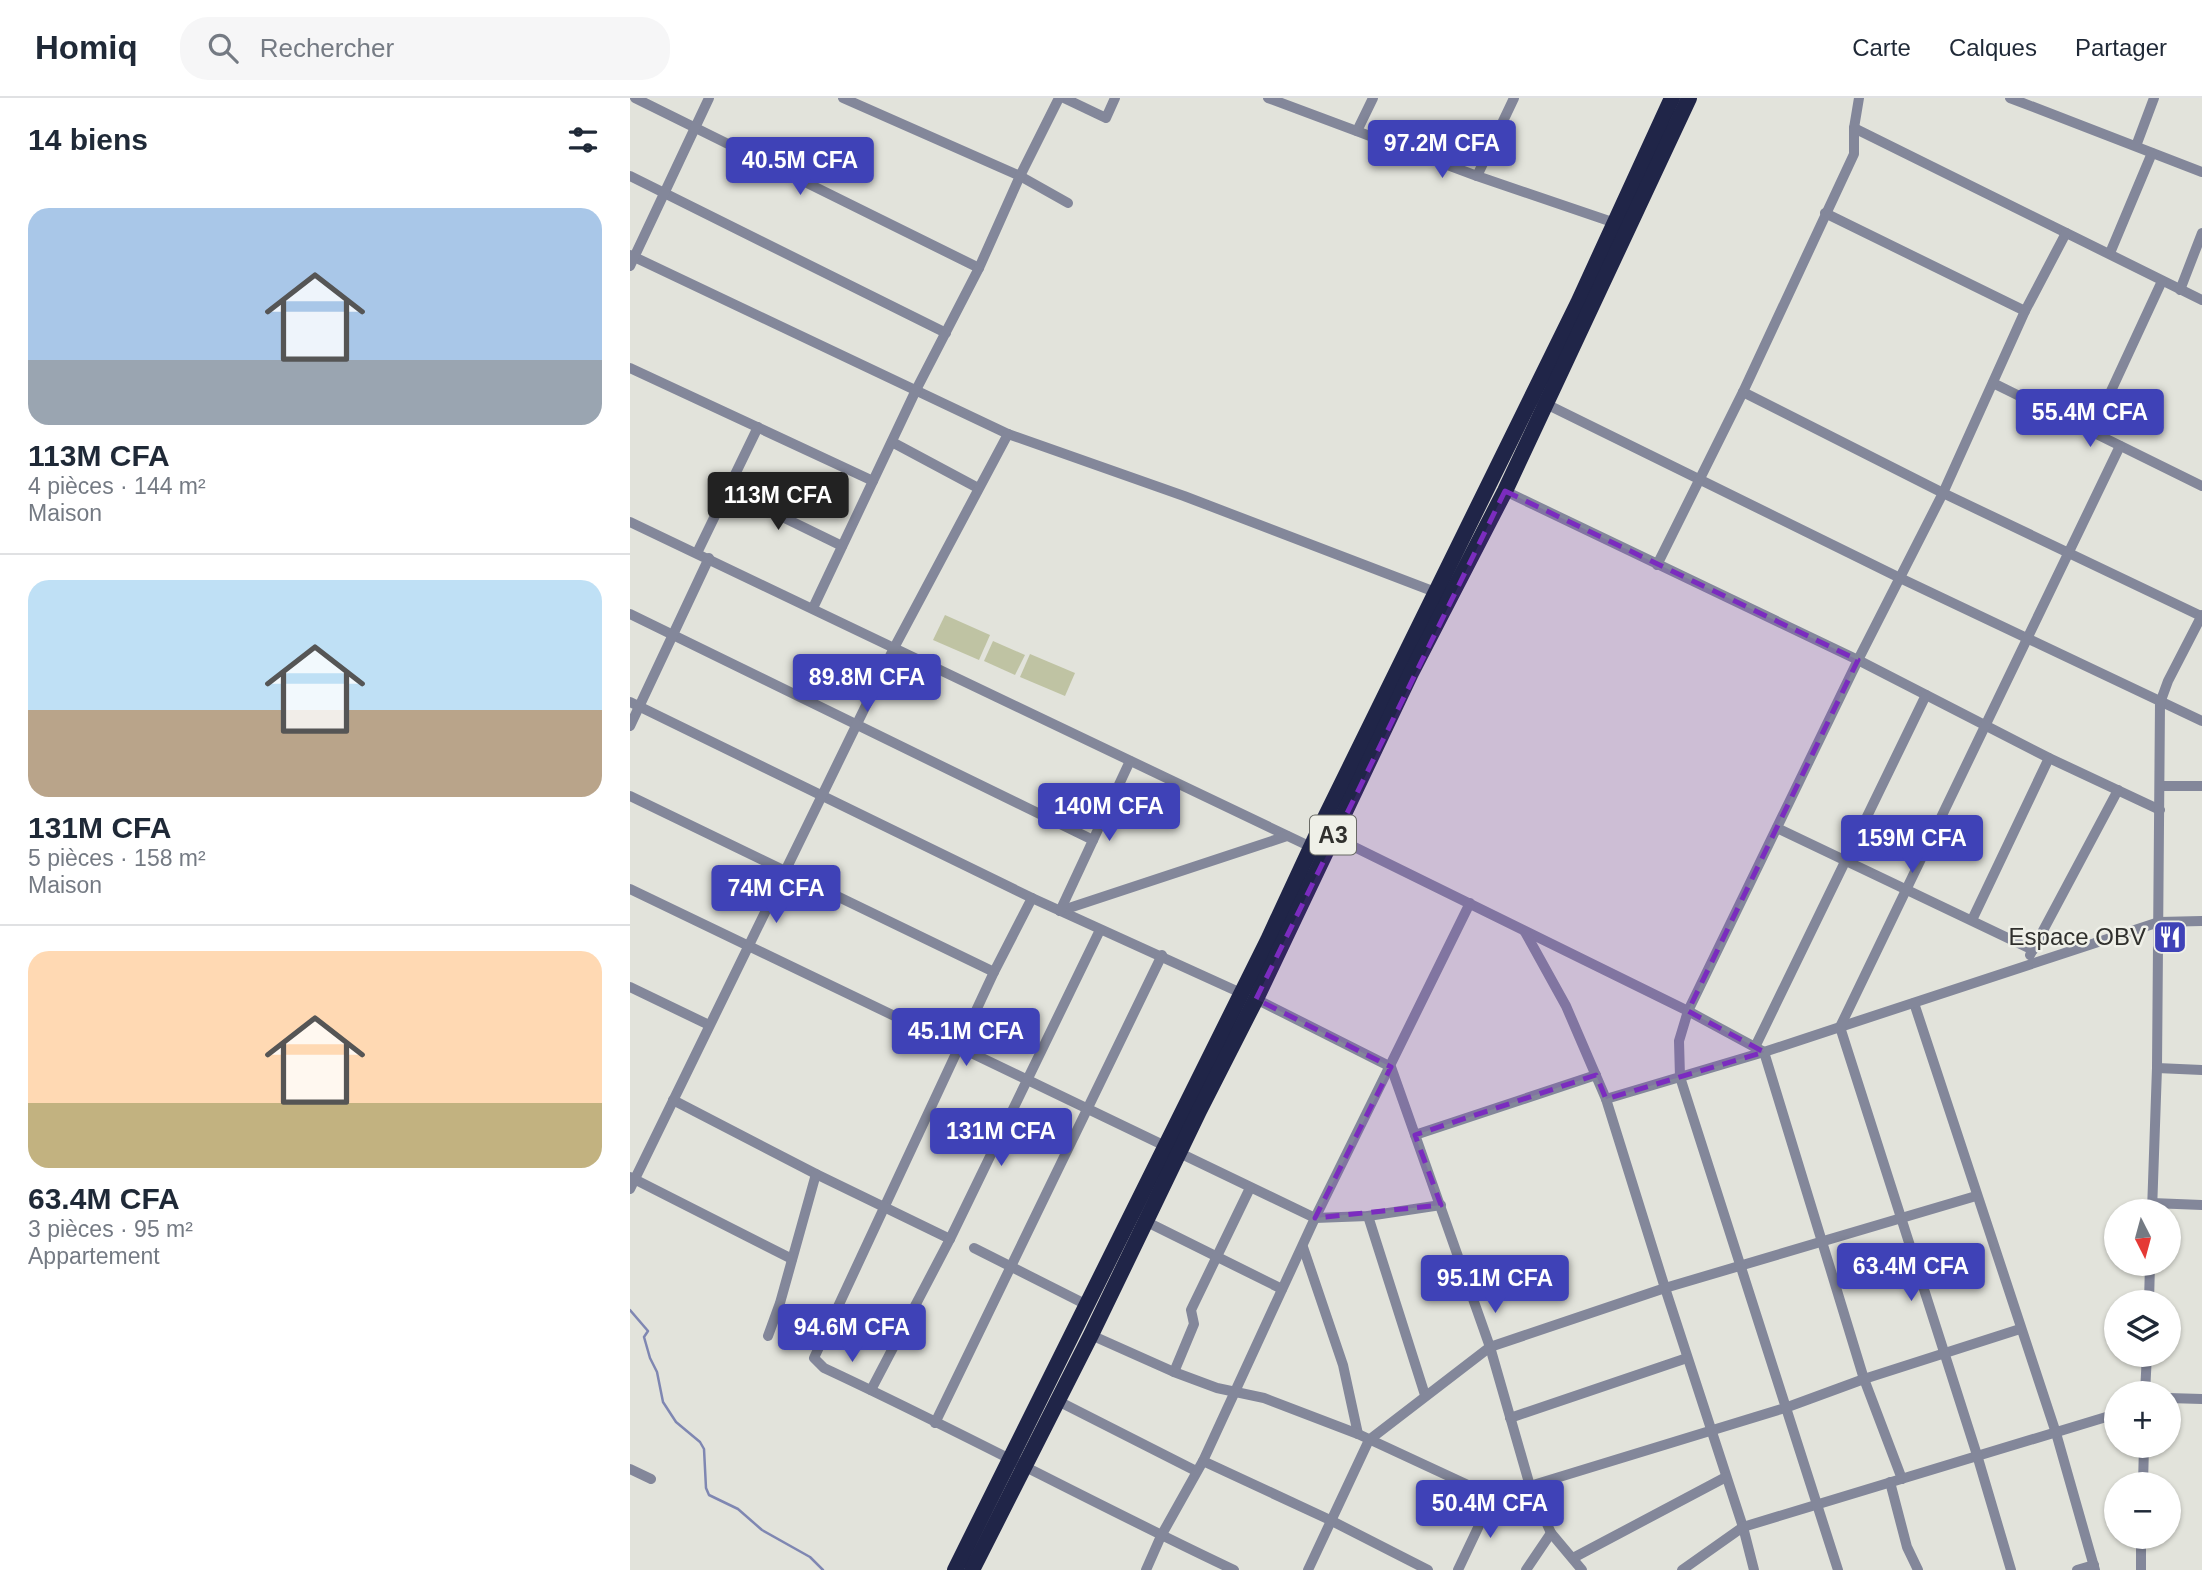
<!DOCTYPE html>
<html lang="fr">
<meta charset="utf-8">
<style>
body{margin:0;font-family:Arial,sans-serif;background:#f6f6f7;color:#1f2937;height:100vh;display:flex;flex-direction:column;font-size:26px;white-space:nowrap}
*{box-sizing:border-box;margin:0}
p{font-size:23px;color:#747a83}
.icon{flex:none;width:38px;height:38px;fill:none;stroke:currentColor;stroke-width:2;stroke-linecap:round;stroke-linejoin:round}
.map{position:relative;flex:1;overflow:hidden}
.side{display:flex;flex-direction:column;background:#fff;width:630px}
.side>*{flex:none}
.needle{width:46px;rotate:174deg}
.buttons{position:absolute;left:1474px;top:1101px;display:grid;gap:14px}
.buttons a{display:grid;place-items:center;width:77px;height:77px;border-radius:50%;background:#fff;box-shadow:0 2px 5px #0004;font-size:35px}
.price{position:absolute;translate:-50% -60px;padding:0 16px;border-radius:7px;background:#3f42b7;color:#fff;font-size:23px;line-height:46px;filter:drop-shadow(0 2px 4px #0008)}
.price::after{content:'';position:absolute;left:50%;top:42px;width:21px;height:16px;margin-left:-10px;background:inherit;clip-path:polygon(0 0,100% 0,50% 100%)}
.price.selected{background:#222;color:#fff}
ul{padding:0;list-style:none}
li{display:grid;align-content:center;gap:14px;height:371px;padding:0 28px}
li+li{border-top:2px solid #e0e1e3}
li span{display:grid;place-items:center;height:217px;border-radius:21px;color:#555}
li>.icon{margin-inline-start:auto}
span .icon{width:126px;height:126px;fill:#fffc;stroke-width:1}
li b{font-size:30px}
h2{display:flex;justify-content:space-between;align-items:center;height:84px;padding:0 28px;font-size:30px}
header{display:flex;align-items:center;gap:42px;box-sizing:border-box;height:98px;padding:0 35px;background:#fff;border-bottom:2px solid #e0e1e3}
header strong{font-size:33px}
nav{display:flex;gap:38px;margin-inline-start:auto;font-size:24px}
.search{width:490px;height:63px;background:#f6f6f7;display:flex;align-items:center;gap:18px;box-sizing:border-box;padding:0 24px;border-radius:28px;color:#747a83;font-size:26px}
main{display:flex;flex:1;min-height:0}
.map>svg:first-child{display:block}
.green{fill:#bfc3a3}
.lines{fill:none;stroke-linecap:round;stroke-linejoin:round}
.stream{stroke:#7f87b2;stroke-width:2.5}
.minor{stroke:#83879a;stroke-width:10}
.highway{stroke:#202548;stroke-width:16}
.marked{fill:#7b2cbf;fill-opacity:0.2;stroke:#7b2cbf;stroke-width:5;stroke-dasharray:14 9;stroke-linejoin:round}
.labels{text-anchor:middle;stroke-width:5;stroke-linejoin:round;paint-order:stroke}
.shield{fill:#eff0e8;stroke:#696a65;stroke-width:2}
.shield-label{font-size:23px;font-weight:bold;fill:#30302d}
.poi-label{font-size:24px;fill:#30302d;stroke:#eff0e8;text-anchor:end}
</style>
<header>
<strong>Homiq</strong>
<div class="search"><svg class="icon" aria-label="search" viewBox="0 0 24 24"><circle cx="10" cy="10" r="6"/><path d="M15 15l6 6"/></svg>Rechercher</div>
<nav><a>Carte</a><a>Calques</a><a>Partager</a></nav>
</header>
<main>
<section class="side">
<h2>14 biens<svg class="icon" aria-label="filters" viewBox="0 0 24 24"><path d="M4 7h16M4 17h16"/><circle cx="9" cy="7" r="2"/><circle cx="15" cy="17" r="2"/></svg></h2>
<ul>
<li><span style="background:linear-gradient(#a9c7e8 70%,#9aa5b1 0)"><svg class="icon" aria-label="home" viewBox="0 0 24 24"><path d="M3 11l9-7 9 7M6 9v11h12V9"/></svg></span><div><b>113M CFA</b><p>4 pièces · 144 m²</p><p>Maison</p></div></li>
<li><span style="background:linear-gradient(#bfe0f5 60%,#b9a48a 0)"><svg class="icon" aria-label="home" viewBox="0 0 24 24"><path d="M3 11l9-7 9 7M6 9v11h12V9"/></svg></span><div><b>131M CFA</b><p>5 pièces · 158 m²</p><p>Maison</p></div></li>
<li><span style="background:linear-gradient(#ffd9b3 70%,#c2b280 0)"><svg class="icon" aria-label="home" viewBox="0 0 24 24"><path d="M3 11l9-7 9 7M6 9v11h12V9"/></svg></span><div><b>63.4M CFA</b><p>3 pièces · 95 m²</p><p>Appartement</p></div></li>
</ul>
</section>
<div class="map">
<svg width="1572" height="1472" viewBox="0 0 1572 1472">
<rect width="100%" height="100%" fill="#e2e3db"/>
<g class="green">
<path d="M315,517L360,537L349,562L303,542Z"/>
<path d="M363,543L395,557L385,577L354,563Z"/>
<path d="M400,556L445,575L435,598L390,579Z"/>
</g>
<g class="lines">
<path class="stream" d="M0,1212L18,1233L14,1239L20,1260L27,1274L33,1304L46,1324L70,1344L74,1351L76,1390L79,1397L108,1411L132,1432L180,1459L193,1472"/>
<g class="minor">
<path d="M5,0L349,170"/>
<path d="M213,0L390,78L438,105"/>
<path d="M434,0L476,20L485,0"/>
<path d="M638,0L847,78L991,127"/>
<path d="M1380,0L1572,74"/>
<path d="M1224,30L1572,202"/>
<path d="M727,33L743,0"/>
<path d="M1506,48L1524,0"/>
<path d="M0,78L316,235"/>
<path d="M847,78L884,0"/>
<path d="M1195,115L1395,213"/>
<path d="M1480,155L1522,55"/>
<path d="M0,157L378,336L554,398L805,494"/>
<path d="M0,168L79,0"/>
<path d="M1550,192L1572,135"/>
<path d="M0,270L243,383"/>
<path d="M1363,285L1572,388"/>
<path d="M1113,294L1313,395L1571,518"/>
<path d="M910,303L1270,480L1572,623"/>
<path d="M1462,334L1532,183"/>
<path d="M262,344L348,390"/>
<path d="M97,392L212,448"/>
<path d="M875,393L1228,562L1419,660L1530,712"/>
<path d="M0,424L681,749"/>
<path d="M67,455L128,329"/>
<path d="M1027,467L1113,294L1224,56V30L1229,0"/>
<path d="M183,510L286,292L349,170L390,78L429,0"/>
<path d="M0,516L463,742"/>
<path d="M0,604L402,800L611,895"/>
<path d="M0,628L79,460"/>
<path d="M1530,688H1572"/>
<path d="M0,698L364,874"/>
<path d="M1147,730L1403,852"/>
<path d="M698,736L1058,913L1134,954L1234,1281L1272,1381"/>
<path d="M0,791L685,1120L738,1118L811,1107"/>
<path d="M402,800L364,874L184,1260L194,1270C332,1334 466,1407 604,1472"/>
<path d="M430,813L657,738"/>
<path d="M430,813L500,663"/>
<path d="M1342,822L1419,660"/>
<path d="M895,834L936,908L976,1001L1035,1190L1113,1429L1124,1472"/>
<path d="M1400,857L1488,692"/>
<path d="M0,889L79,927"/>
<path d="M626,901L761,969L860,1249L900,1388L921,1435L952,1472"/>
<path d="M1284,905L1426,1335L1465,1472"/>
<path d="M1125,949L1296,597"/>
<path d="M1527,970L1572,972"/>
<path d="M976,1001L1134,954L1529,824L1572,823"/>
<path d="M43,1002L186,1076L320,1141"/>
<path d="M785,1037L966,977"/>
<path d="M0,1079L162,1161"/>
<path d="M0,1091L264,550L378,336"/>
<path d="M1522,1105L1572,1107"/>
<path d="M1522,1113L1527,970L1530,605L1538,583L1572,517"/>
<path d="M738,1118L795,1297"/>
<path d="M515,1123L652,1191"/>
<path d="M673,1149L713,1267L728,1336"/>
<path d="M344,1150L457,1207"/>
<path d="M1519,1204L1520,1166"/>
<path d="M461,1237L544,1274L587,1290L634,1300L728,1336L881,1407L912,1418"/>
<path d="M138,1238L150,1205L186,1076"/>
<path d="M544,1274L564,1226L561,1212L620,1090"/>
<path d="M241,1292L320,1141L470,832"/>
<path d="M1515,1295L1517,1256"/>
<path d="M1538,1300L1572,1301"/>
<path d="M428,1303L566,1373"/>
<path d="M880,1320L1057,1260"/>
<path d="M305,1325L532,857"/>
<path d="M573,1363L700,1422L798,1472"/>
<path d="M0,1371L21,1381"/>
<path d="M1260,1384L1277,1449L1288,1472"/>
<path d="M1513,1386L1514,1348"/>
<path d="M900,1388L1155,1310L1234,1281L1390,1231"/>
<path d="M943,1460L1096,1379"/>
<path d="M516,1472L531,1438L573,1363L685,1120L840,805"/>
<path d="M678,1472L739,1342L860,1249L1035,1190L1346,1098"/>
<path d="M828,1472L863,1398"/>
<path d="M896,1472L921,1435"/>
<path d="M1052,1472L1113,1429L1486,1316"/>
<path d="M1208,1472L1050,979L1049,943L1058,913L1228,562L1313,395L1395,213L1436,135"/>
<path d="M1381,1472L1347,1357L1210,929L1490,348"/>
<path d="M1447,1472L1464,1467"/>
<path d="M1511,1472V1438"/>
</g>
<g class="highway">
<path d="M325,1472L638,842L689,732L948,205L1042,0"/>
<path d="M342,1472L461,1237L569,1013L626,901L781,575L875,393L1059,0"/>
</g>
</g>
<path class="marked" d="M875,393L1228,562L1058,913L1134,954L976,1001L966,977L785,1037L811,1107L685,1120L761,969L626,901Z"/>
<defs>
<g id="restaurant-square" transform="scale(1.75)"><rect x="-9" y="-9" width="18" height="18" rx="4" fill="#3f42b7" stroke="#eff0e8"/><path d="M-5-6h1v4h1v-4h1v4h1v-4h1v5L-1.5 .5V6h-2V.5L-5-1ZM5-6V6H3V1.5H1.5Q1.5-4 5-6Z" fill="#fff"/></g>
</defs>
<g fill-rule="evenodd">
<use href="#restaurant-square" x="1540" y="839"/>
</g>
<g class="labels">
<rect class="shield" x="680" y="717.5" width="46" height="39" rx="5"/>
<g class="shield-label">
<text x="703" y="745">A3</text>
</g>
<g class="poi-label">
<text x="1516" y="847">Espace OBV</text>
</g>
</g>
</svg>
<div class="buttons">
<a><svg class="needle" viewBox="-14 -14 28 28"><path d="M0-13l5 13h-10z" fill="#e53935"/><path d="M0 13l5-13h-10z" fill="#747a83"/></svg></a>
<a><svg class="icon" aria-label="layers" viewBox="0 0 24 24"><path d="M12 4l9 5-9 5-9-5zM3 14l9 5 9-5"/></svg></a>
<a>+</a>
<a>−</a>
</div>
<b class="price" style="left:812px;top:82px">97.2M CFA</b>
<b class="price" style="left:170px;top:99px">40.5M CFA</b>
<b class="price" style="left:1460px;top:351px">55.4M CFA</b>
<b class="price selected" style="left:148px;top:434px">113M CFA</b>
<b class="price" style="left:237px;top:616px">89.8M CFA</b>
<b class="price" style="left:479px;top:745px">140M CFA</b>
<b class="price" style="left:1282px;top:777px">159M CFA</b>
<b class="price" style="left:146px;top:827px">74M CFA</b>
<b class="price" style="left:336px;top:970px">45.1M CFA</b>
<b class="price" style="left:371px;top:1070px">131M CFA</b>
<b class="price" style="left:1281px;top:1205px">63.4M CFA</b>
<b class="price" style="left:865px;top:1217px">95.1M CFA</b>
<b class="price" style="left:222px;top:1266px">94.6M CFA</b>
<b class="price" style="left:860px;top:1442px">50.4M CFA</b>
</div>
</main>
